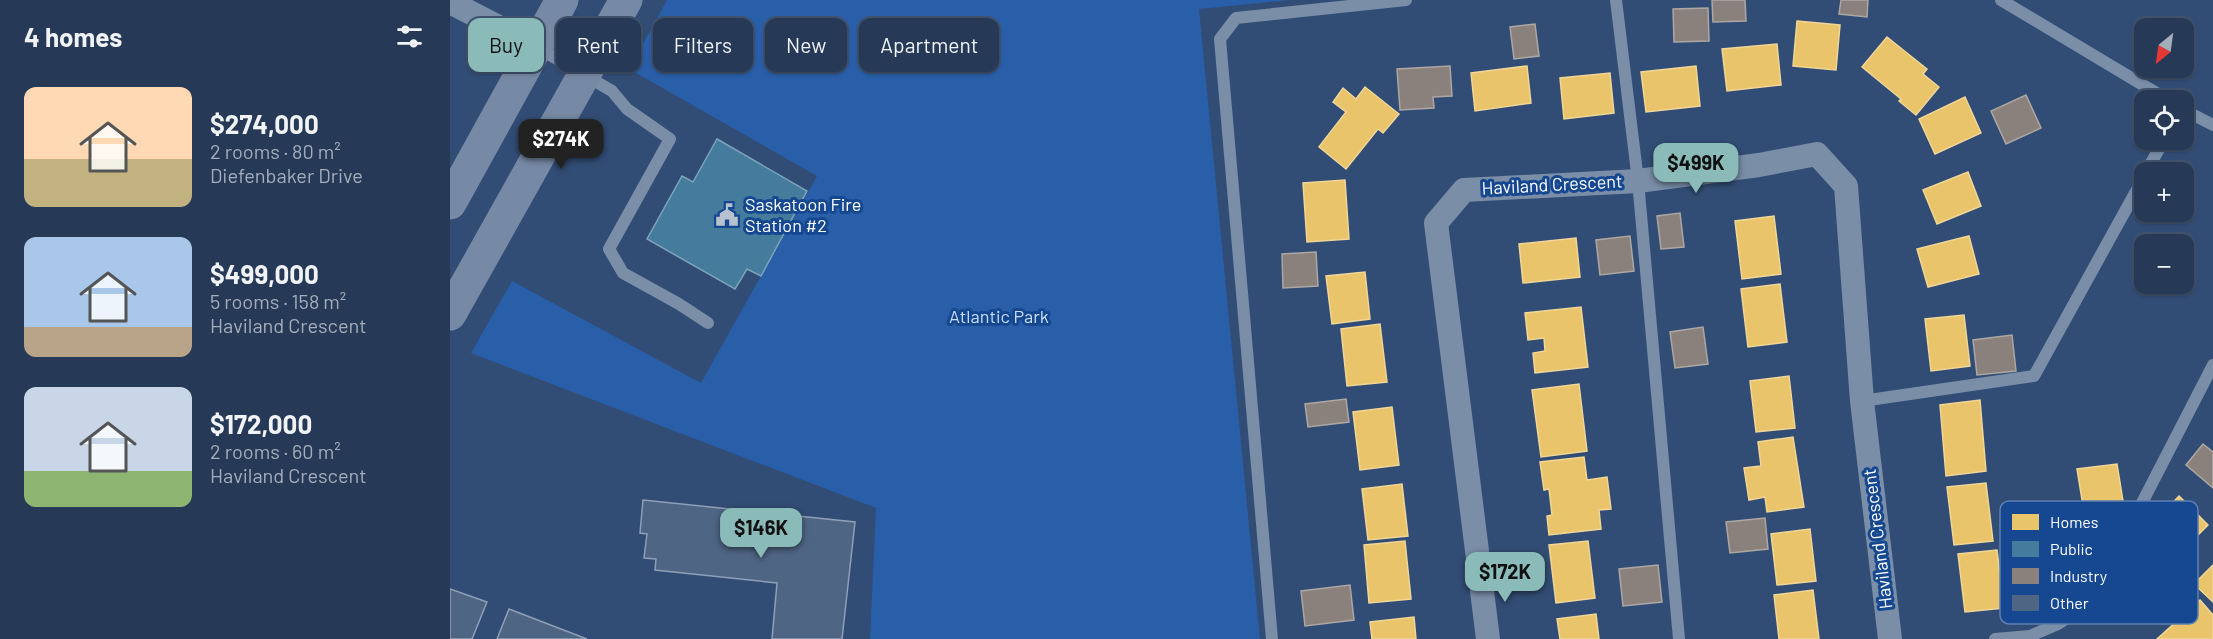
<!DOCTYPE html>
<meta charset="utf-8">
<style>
body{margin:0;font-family:Barlow,sans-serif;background:#2e415e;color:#f1f3f6;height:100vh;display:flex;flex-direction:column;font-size:22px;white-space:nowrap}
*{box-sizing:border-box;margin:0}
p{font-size:20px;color:#a4adba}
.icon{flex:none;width:33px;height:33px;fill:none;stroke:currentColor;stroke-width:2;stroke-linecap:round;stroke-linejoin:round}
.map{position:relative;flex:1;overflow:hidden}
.sheet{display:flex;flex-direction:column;background:#263a58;width:450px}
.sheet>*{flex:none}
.top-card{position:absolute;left:18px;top:18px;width:570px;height:54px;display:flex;gap:12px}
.needle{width:39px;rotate:209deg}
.tools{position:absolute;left:1684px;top:18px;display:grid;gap:12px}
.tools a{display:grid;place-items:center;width:60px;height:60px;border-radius:12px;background:#263a58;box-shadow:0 2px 4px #0004,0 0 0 2px #42546e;font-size:30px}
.price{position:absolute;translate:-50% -51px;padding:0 14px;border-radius:12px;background:#8bbbb9;color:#111;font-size:20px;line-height:39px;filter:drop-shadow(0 2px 3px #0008)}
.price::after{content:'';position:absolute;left:50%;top:36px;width:18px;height:14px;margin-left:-9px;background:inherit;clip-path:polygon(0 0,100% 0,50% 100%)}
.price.active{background:#222;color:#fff}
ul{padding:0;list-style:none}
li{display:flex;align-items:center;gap:18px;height:150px;padding:0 24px}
li span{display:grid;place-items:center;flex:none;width:168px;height:120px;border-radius:12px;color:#555}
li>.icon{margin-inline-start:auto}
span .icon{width:72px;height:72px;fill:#fffc;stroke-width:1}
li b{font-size:26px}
h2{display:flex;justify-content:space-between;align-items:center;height:72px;padding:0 24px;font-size:26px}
.tag{padding:0 21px;border-radius:12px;background:#263a58;box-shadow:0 2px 4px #0004,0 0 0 2px #42546e;font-size:21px;line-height:54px}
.tag.active{background:#8bbbb9;color:#111}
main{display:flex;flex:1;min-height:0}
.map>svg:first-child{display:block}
.green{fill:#295ea8}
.homes{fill:#e9c46a;stroke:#f0d697;stroke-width:1.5}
.public{fill:#457b9d;stroke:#7da3ba;stroke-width:1.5}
.industry{fill:#8a817c;stroke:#ada7a3;stroke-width:1.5}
.building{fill:#4f6584;stroke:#8f9fb6;stroke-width:1.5}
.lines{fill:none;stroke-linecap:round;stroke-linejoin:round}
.lane{stroke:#7a8ea8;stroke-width:12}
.street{stroke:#7a8ea8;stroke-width:24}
.secondary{stroke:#7689a5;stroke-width:33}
.labels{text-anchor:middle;stroke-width:6;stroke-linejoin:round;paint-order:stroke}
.street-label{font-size:18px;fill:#fff;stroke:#164891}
.poi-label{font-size:18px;fill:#fff;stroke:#164891;text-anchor:start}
.park-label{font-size:18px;fill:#cbdffc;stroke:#164891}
.key{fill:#164891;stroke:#5c7fb2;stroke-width:1.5}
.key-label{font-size:16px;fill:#fff}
</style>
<main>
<section class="sheet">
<h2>4 homes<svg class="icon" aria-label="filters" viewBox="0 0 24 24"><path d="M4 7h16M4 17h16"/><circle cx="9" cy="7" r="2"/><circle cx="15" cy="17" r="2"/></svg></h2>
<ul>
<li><span style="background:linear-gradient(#ffd9b3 60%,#c2b280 0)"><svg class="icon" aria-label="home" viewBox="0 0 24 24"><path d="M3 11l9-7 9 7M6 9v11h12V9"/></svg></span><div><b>$274,000</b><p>2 rooms · 80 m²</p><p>Diefenbaker Drive</p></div></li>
<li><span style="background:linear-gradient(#a9c7e8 75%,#b9a48a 0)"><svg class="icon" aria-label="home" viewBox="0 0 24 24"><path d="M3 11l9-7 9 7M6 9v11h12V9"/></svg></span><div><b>$499,000</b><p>5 rooms · 158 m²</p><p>Haviland Crescent</p></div></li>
<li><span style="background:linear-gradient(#c9d6e8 70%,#8fb573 0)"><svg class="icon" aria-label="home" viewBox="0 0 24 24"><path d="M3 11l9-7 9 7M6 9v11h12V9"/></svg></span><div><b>$172,000</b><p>2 rooms · 60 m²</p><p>Haviland Crescent</p></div></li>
</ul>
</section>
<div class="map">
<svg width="1763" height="639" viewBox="0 0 1763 639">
<rect width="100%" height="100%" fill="#324d75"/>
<path class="green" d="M217,0H839L749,9L810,639H420L426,508L21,353L62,281L251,383L367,176L179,69Z"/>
<g class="homes">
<path d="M1347,21L1390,25L1386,70L1343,66Z"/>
<path d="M1437,37L1477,69L1473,74L1489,87L1466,115L1449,101L1451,99L1412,67Z"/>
<path d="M1327,44L1331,85L1277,91L1272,49Z"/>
<path d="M1077,66L1081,103L1025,111L1021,73Z"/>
<path d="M1246,66L1250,106L1196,112L1191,72Z"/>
<path d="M1160,73L1164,113L1114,119L1110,78Z"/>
<path d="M915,87L949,114L933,133L928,129L896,169L869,147L896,112L883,102L893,88L906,99Z"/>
<path d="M1515,97L1531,133L1485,154L1469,119Z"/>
<path d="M1518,172L1531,206L1487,224L1473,190Z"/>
<path d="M895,180L899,239L857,242L853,183Z"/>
<path d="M1324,216L1331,274L1292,279L1285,221Z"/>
<path d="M1519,236L1529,274L1478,287L1467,249Z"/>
<path d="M1126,238L1130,277L1073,283L1069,244Z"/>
<path d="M915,272L920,319L882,324L876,276Z"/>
<path d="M1330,284L1337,342L1298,347L1291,289Z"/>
<path d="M1131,307L1138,367L1085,373L1083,353L1095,351L1094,338L1078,340L1075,313Z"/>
<path d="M1514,315L1520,366L1481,371L1475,319Z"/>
<path d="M930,324L937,382L897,386L891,329Z"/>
<path d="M1339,376L1345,428L1306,432L1300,381Z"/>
<path d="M1129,384L1137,451L1091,457L1082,390Z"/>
<path d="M1530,400L1536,471L1496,476L1490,405Z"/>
<path d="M942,407L949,465L910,470L903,412Z"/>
<path d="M1343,437L1354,507L1317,512L1315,497L1299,500L1294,468L1311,466L1308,442Z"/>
<path d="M1134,457L1137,480L1157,477L1161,509L1149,510L1151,529L1099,535L1097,516L1102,515L1099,489L1094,490L1090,462Z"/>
<path d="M1667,464L1673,501L1633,506L1627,469Z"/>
<path d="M1536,483L1543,541L1504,545L1497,487Z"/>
<path d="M952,484L958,536L918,540L912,489Z"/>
<path d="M1729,496L1758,525L1738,545L1709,517Z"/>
<path d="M1360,529L1366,581L1327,585L1321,534Z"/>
<path d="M955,541L961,599L919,603L914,545Z"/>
<path d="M1138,541L1145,598L1106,603L1099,545Z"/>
<path d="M1547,550L1554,608L1515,612L1508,554Z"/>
<path d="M1763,565V602L1744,584Z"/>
<path d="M1363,590L1369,639H1329L1324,595Z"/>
<path d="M1750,600L1763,615V639H1707Z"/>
<path d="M1146,614L1149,639H1110L1107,619Z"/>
<path d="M964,617L966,639H922L920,622Z"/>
</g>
<path class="public" d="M267,139L357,191L311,276L297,269L285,289L197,239L232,176L243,182Z"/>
<g class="industry">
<path d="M1262,0H1295L1296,21L1263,22Z"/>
<path d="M1391,0H1418L1417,17L1389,14Z"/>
<path d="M1258,8L1259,41L1224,42L1223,9Z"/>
<path d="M1085,24L1089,56L1064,59L1060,27Z"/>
<path d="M1000,66L1002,96L983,97L984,108L950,110L947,69Z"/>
<path d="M1576,95L1591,128L1556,144L1541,111Z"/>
<path d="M1230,213L1234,247L1211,249L1207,216Z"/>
<path d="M1180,236L1184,271L1150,275L1146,240Z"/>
<path d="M866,252L868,286L833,288L832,254Z"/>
<path d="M1253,327L1258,364L1225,368L1220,332Z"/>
<path d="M1562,335L1566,371L1527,375L1523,340Z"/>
<path d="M896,399L899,422L858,427L855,404Z"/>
<path d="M1753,444L1763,452V488L1736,465Z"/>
<path d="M1315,518L1318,549L1280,553L1276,522Z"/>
<path d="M1208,565L1212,602L1173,606L1169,569Z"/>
<path d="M900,585L904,620L855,626L851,591Z"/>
</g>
<g class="building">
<path d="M193,500L405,522L392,639H322L327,583L205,570L206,559L194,558L197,534L190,533Z"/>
<path d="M0,589L37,602L22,639H0Z"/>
<path d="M59,609L137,639H47Z"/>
</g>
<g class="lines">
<g class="lane">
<path d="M1166,0L1188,181L1229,639"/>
<path d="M1551,0L1718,100"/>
<path d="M88,48L162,91L177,109L220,139L159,249L173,273L229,304L258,323"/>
<path d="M1734,110L1763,125"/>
<path d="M1696,172L1714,140"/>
<path d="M1412,401L1584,376L1695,175"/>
<path d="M822,639L770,39L786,18L956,0"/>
<path d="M1545,639L1580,636L1608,624L1641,602L1763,365"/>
</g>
<g class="street">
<path d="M0,2L87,47"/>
<path d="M1038,639L986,223L1014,190L1188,181L1309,165L1367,154L1396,186L1412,401L1440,639"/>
</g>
<g class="secondary">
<path d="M0,203L112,0"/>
<path d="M0,314L176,0"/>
</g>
</g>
<defs>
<g id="civic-bare" transform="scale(1.8)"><path d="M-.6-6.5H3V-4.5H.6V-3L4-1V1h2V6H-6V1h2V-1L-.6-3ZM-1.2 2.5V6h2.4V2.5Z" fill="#b7c1cf" stroke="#164891" stroke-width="2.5" paint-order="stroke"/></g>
</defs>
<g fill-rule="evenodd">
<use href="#civic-bare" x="277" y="215"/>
</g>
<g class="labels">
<g class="street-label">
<text transform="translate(1102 185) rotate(-3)" y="6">Haviland Crescent</text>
<text transform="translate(1428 539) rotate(-97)" y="6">Haviland Crescent</text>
</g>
<g class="poi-label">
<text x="295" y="211">Saskatoon Fire<tspan x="295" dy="21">Station #2</tspan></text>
</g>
<g class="park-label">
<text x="549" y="323">Atlantic Park</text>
</g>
</g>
<rect x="1550" y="501" width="198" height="123" rx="9" class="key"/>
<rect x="1562" y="514" width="27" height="16" fill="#e9c46a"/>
<rect x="1562" y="541" width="27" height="16" fill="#457b9d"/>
<rect x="1562" y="568" width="27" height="16" fill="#8a817c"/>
<rect x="1562" y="595" width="27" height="16" fill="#4f6584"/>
<g class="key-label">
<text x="1600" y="528">Homes</text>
<text x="1600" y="555">Public</text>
<text x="1600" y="582">Industry</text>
<text x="1600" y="609">Other</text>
</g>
</svg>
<div class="tools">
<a><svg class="needle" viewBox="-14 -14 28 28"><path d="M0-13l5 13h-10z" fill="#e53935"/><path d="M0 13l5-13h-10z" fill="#a4adba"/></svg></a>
<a><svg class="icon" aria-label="locate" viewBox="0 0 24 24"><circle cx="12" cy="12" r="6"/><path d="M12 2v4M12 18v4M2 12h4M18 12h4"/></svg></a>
<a>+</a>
<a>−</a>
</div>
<b class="price active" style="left:111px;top:170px">$274K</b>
<b class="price" style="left:1246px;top:194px">$499K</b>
<b class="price" style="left:311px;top:559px">$146K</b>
<b class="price" style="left:1055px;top:603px">$172K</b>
<div class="top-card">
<a class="tag active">Buy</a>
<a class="tag">Rent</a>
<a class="tag">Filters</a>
<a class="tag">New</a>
<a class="tag">Apartment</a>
</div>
</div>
</main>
